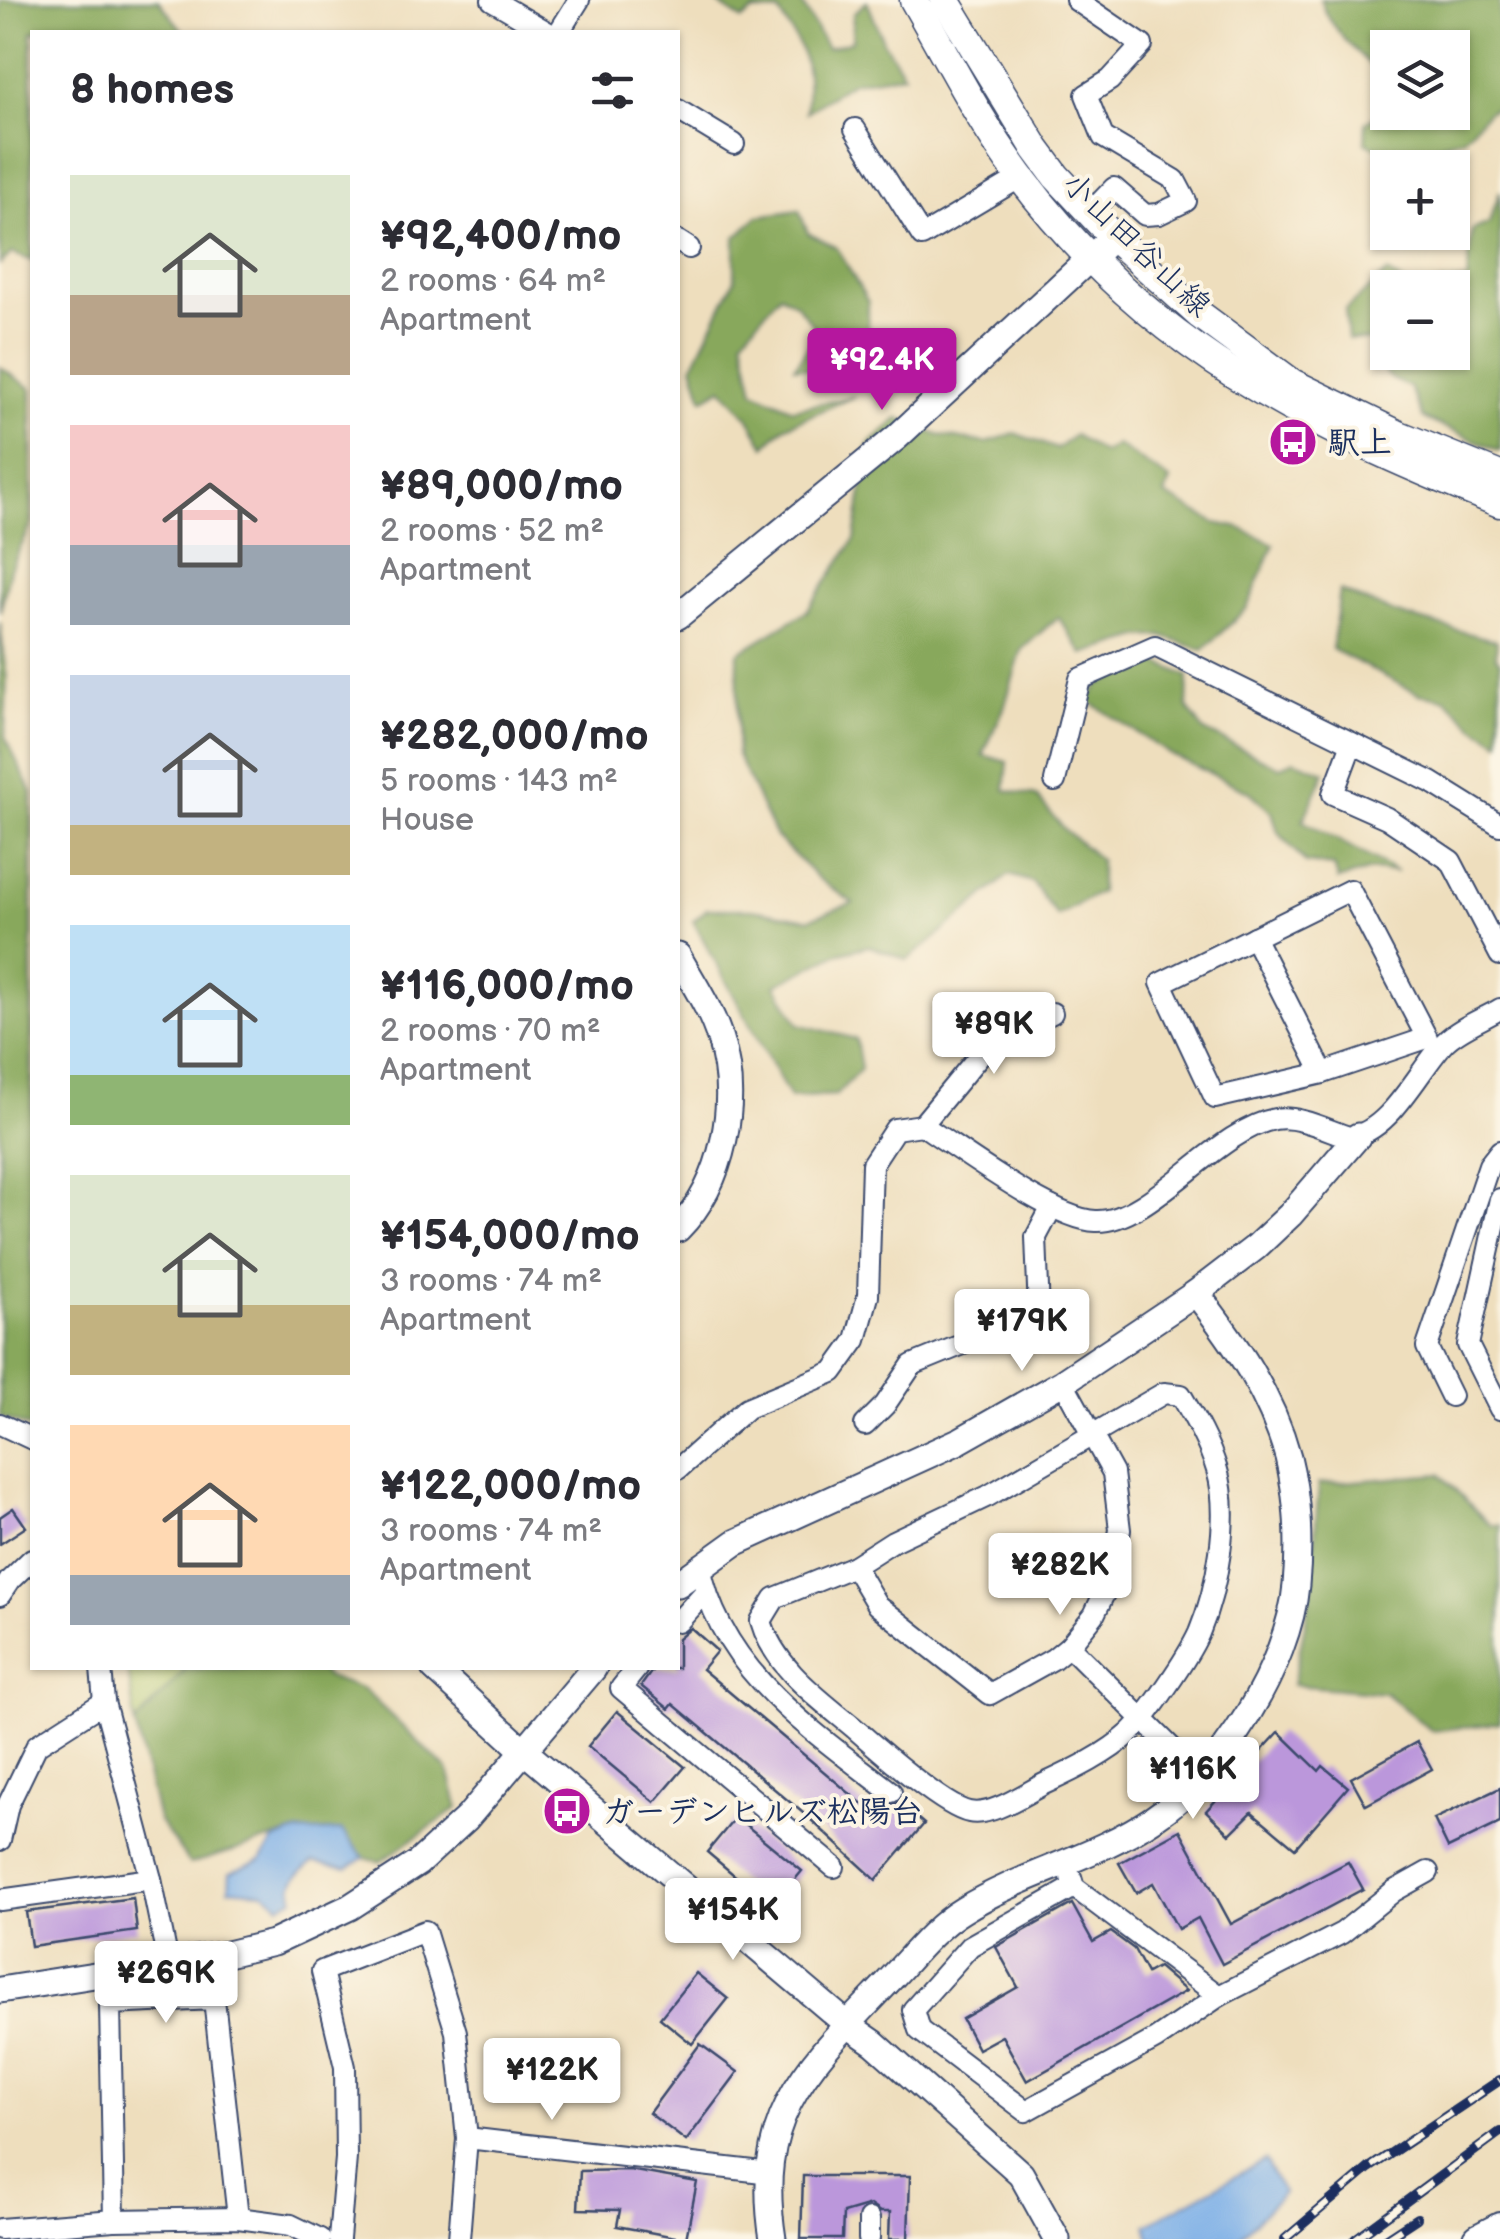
<!DOCTYPE html>
<meta charset="utf-8">
<style>
body{margin:0;font-family:"Balsamiq Sans","Klee One",sans-serif;background:#f2f2f3;color:#2b2b33;height:100vh;display:flex;flex-direction:column;font-size:38px;white-space:nowrap}
*{box-sizing:border-box;margin:0}
p{font-size:32px;color:#7c7c81}
.icon{flex:none;width:55px;height:55px;fill:none;stroke:currentColor;stroke-width:2;stroke-linecap:round;stroke-linejoin:round}
.map{position:relative;flex:1;overflow:hidden}
.sheet{position:absolute;left:30px;top:30px;width:650px;height:1640px;display:flex;flex-direction:column;background:#fff;border-radius:0px;box-shadow:0 2px 8px #0004}
.sheet>*{flex:none}
.buttons{position:absolute;left:1370px;top:30px;display:grid;gap:20px}
.buttons a{display:grid;place-items:center;width:100px;height:100px;border-radius:0px;background:#fff;box-shadow:0 2px 8px #0004;font-size:50px}
.price{position:absolute;translate:-50% -85px;padding:0 22px;border-radius:10px;background:#fff;color:#222;font-size:32px;line-height:65px;filter:drop-shadow(0 2px 5px #0008)}
.price::after{content:'';position:absolute;left:50%;top:60px;width:30px;height:22px;margin-left:-15px;background:inherit;clip-path:polygon(0 0,100% 0,50% 100%)}
.price.current{background:#b5179e;color:#fff}
ul{padding:0;list-style:none}
li{display:flex;align-items:center;gap:30px;height:250px;padding:0 40px}
li span{display:grid;place-items:center;flex:none;width:280px;height:200px;border-radius:0px;color:#555}
li>.icon{margin-inline-start:auto}
span .icon{width:120px;height:120px;fill:#fffc;stroke-width:1}
li b{font-size:42px}
h2{display:flex;justify-content:space-between;align-items:center;height:120px;padding:0 40px;font-size:42px}
.map>svg:first-child{display:block}
.green{fill:#abc267;stroke:#637862;stroke-width:2.5}
.forest{fill:#88a85c;stroke:#526c5d;stroke-width:2.5;fill-rule:evenodd}
.water{fill:#7aaee7;stroke:#4a6ea2;stroke-width:2.5}
.building{fill:#bb97db}
.lines{fill:none;stroke-linecap:round;stroke-linejoin:round}
.minor-casing{stroke:#3b496c;stroke-width:24}
.tertiary-casing{stroke:#3b496c;stroke-width:29}
.secondary-casing{stroke:#3b496c;stroke-width:31}
.primary-casing{stroke:#3b496c;stroke-width:34}
.minor{stroke:#fff;stroke-width:20}
.tertiary{stroke:#fff;stroke-width:25}
.secondary{stroke:#fff;stroke-width:28}
.primary{stroke:#fff;stroke-width:30}
.rail-casing{stroke:#1b2f5e;stroke-width:10}
.rail{stroke:#fcf5e5;stroke-width:6;stroke-dasharray:19;stroke-linecap:butt}
.labels{text-anchor:middle;stroke-width:8;stroke-linejoin:round;paint-order:stroke}
.street-label{font-size:32px;fill:#1b2f5e;stroke:#fcf5e5}
.poi-label{font-size:32px;font-weight:bold;fill:#1b2f5e;stroke:#fcf5e5;text-anchor:start}
</style>
<div class="map">
<svg width="1500" height="2239" viewBox="0 0 1500 2239">
<rect width="100%" height="100%" fill="#fcf5e5"/>
<filter id="ink" filterUnits="userSpaceOnUse"><feTurbulence type="fractalNoise" baseFrequency=".01" numOctaves="2"/><feDisplacementMap in="SourceGraphic" scale="20" xChannelSelector="R" yChannelSelector="G"/><feConvolveMatrix kernelMatrix="1 2 1 2 8 2 1 2 1" color-interpolation-filters="sRGB"/></filter>
<filter id="wash" filterUnits="userSpaceOnUse"><feTurbulence type="fractalNoise" baseFrequency=".0048" numOctaves="4" result="noise"/><feDisplacementMap in="SourceGraphic" scale="40" xChannelSelector="R" yChannelSelector="G"/><feGaussianBlur stdDeviation="2.25" result="paint"/><feColorMatrix in="noise" values="0 0 0 0 0 0 0 0 0 0 0 0 0 0 0 0 0 1.4 0 .05"/><feComposite in="paint" operator="in"/></filter>
<g filter="url(#wash)">
<rect width="100%" height="100%" fill="#eedebd"/>
<path class="green" d="M128,1668H187L135,1724Z"/>
<g class="forest">
<path d="M0,0H158L184,32H32V261L12,253L0,264Z"/>
<path d="M712,0H800L827,48L852,41L853,14L867,1L884,43L904,74L852,82L806,112C811,65 805,52 779,12L754,11L742,20Z"/>
<path d="M1320,0H1500V106L1489,111L1463,138L1416,152L1390,155L1365,142L1366,122L1387,109L1388,112H1452V48H1388L1387,80C1361,56 1333,34 1320,0Z"/>
<path d="M1500,191V451H1499L1423,418L1410,387C1381,378 1381,369 1380,341L1348,339L1345,310L1387,273L1411,287L1467,280L1472,230L1489,223ZM1388,288H1452V352H1388Z"/>
<path d="M799,210L808,233L837,248L868,302V347L842,383L820,370L794,367L818,332L796,304L780,294L743,338L754,391L793,409L855,396L784,427L765,446L748,417L722,388L703,399L693,365L735,279V238L758,216Z"/>
<path d="M0,367L32,389V524L10,569L0,613Z"/>
<path d="M899,418L938,435L986,443L1015,433L1057,449L1074,435L1103,453L1117,445L1170,480L1165,495L1216,523L1240,528L1274,544L1247,608L1203,650L1161,636L1140,637L1083,654L1058,617L1022,649L1004,708L983,755L1008,762L1005,790L1036,796L1065,830L1100,860V892L1057,916L1032,882L1009,875C974,903 944,934 907,960L869,946L836,954L776,985L799,1024L856,1039L861,1069L836,1095L790,1098L693,921L707,909H752L809,919L853,903L819,879L776,837L737,755L738,653L807,611L855,539L869,444Z"/>
<path d="M1340,591L1397,614L1497,641L1496,657L1500,662V742L1475,727L1446,699L1419,694L1332,649Z"/>
<path d="M0,622L7,679L5,737L32,792V1429L0,1417Z"/>
<path d="M1157,662L1188,676L1187,707L1204,731L1280,767L1294,760L1325,772L1303,821L1397,872L1371,870L1338,880L1334,866L1306,863L1278,832L1272,812L1250,792L1171,755L1088,701L1099,684Z"/>
<path d="M1440,1474L1490,1525H1500V1723L1432,1731L1385,1693L1293,1685L1310,1598L1319,1484Z"/>
<path d="M187,1668H320L325,1676L364,1690L448,1770L458,1808L380,1862L364,1858L342,1831L293,1833L190,1864L158,1820L135,1724Z"/>
</g>
<g class="water">
<path d="M342,1831L364,1858L347,1868L314,1862C301,1872 287,1881 294,1899L280,1905L264,1892L229,1889L230,1873L261,1860L274,1841L293,1833Z"/>
<path d="M1265,2160L1283,2193L1238,2239H1150L1146,2225Z"/>
</g>
<g id="blocks">
<g class="building">
<path d="M13,1508L26,1527L0,1544V1517Z"/>
<path d="M691,1628L717,1651L702,1669L879,1818L890,1806L899,1803L924,1824L876,1880L809,1818L673,1704L669,1709L641,1686L654,1668H678V1639Z"/>
<path d="M617,1711L685,1767L655,1802L588,1746Z"/>
<path d="M1279,1732L1319,1771L1323,1766L1348,1787L1295,1848L1252,1812L1230,1834L1206,1811Z"/>
<path d="M1417,1742L1432,1769L1366,1805L1351,1778Z"/>
<path d="M1500,1788V1823L1448,1848L1434,1819Z"/>
<path d="M736,1817L802,1871L772,1907L707,1852Z"/>
<path d="M1180,1830L1231,1924L1348,1862L1363,1889L1222,1964L1198,1918L1178,1929L1153,1883L1136,1893L1119,1863Z"/>
<path d="M133,1898L137,1931L31,1946L26,1912Z"/>
<path d="M1072,1904L1093,1942L1111,1932L1134,1949L1147,1973L1158,1967L1186,1991L1027,2081L1002,2036L978,2049L962,2019L1018,1987L996,1947Z"/>
<path d="M696,1973L728,1999L692,2044L660,2018Z"/>
<path d="M700,2044L738,2072L686,2141L649,2113Z"/>
<path d="M629,2170L697,2182L686,2239L617,2226L620,2210L578,2209L580,2171Z"/>
<path d="M803,2176H910L908,2239H889L890,2212H880L870,2205L843,2213L842,2239H801Z"/>
</g>
</g>
</g>
<g filter="url(#ink)">
<use href="#blocks" fill-opacity="0" stroke="#3b496c" stroke-width="2.5"/>
<g class="lines">
<g class="minor-casing">
<g id="minor">
<path d="M492,0L547,32"/>
<path d="M1076,0L1142,45L1110,80L1086,95L1103,137L1175,180L1186,201L1159,214L1145,215L1114,188L1090,213"/>
<path d="M559,32L579,0"/>
<path d="M678,110L734,144"/>
<path d="M855,129L922,236L1021,177"/>
<path d="M678,241L689,248"/>
<path d="M1352,743L1333,794L1387,818L1451,861L1500,955"/>
<path d="M1055,781L1080,679L1155,646L1431,782L1500,825"/>
<path d="M1350,890L1427,1038L1323,1073L1215,1098L1161,983Z"/>
<path d="M1254,937L1323,1073"/>
<path d="M922,1125L988,1045L1052,1013"/>
<path d="M1500,1199L1468,1345L1500,1409"/>
<path d="M1164,1393L1181,1395C1195,1419 1209,1443 1217,1470C1231,1515 1217,1590 1199,1633C1188,1657 1149,1715 1130,1733C1107,1754 1074,1770 1046,1783C1025,1793 992,1817 969,1812C943,1807 876,1747 853,1727C818,1698 774,1667 761,1621L775,1598L854,1566L893,1541L988,1496Z"/>
<path d="M1451,1396L1427,1347L1489,1165L1500,1151"/>
<path d="M0,1424L32,1439"/>
<path d="M865,1425L885,1405L912,1365L1039,1313L1036,1237L1052,1207"/>
<path d="M678,1469L747,1408L833,1372L856,1340L868,1296L872,1164L895,1129L922,1125C961,1150 1054,1220 1096,1221C1150,1223 1216,1130 1275,1119C1298,1115 1327,1130 1349,1137C1390,1133 1419,1069 1445,1042C1459,1028 1483,1019 1500,1009"/>
<path d="M700,1565C718,1669 814,1732 891,1792"/>
<path d="M854,1566L877,1605L990,1694L1053,1659L1069,1646L1094,1615L1111,1579L1120,1530L1113,1473L1063,1382"/>
<path d="M0,1595L10,1580L32,1559"/>
<path d="M678,1622L705,1592"/>
<path d="M1069,1646L1201,1777"/>
<path d="M101,1668L104,1702L151,1879L168,1962"/>
<path d="M637,1668L621,1688L834,1867"/>
<path d="M0,1840L8,1805L37,1745L104,1702"/>
<path d="M1071,1877L1074,1887L1219,1996"/>
<path d="M1074,1887L970,1946L913,2010L919,2030L1026,2111L1156,2039L1219,1996L1342,1933L1394,1891L1428,1872"/>
<path d="M0,1900L151,1879"/>
<path d="M869,2219V2239"/>
<path d="M114,2220L110,2004L214,1999L238,2218"/>
<path d="M0,2229L114,2220L238,2218L291,2225L320,2239"/>
<path d="M339,2239L346,2158L345,2067L322,1971L425,1931L456,2032L467,2138"/>
<path d="M459,2239L467,2138L771,2173"/>
</g>
</g>
<g class="tertiary-casing">
<g id="tertiary">
<path d="M678,616L897,437L1113,237"/>
<path d="M678,956C693,983 711,1009 720,1039C740,1101 724,1183 678,1229"/>
<path d="M678,1584L735,1543L959,1441L1063,1382L1196,1293L1256,1247L1290,1215L1358,1136"/>
<path d="M434,1668L523,1750L848,2025L874,2043L1021,2174L1057,2239"/>
<path d="M0,1990L227,1954L273,1943L350,1907L418,1863L467,1818L594,1668"/>
<path d="M773,2239C753,2114 807,2067 887,1983C910,1959 933,1928 963,1910C1023,1873 1095,1858 1154,1818C1221,1774 1289,1665 1296,1585C1300,1544 1298,1497 1288,1457C1271,1394 1235,1343 1196,1293"/>
</g>
</g>
<g class="secondary-casing">
<g id="secondary">
<path d="M914,0C948,59 979,121 1019,175C1148,348 1306,425 1500,503"/>
<path d="M945,0L1036,149L1056,176L1113,237L1200,315L1292,383L1399,435L1500,476"/>
</g>
</g>
<g class="primary-casing">
<path id="primary" d="M1479,2239L1500,2228"/>
</g>
<use href="#minor" class="minor"/>
<use href="#tertiary" class="tertiary"/>
<use href="#secondary" class="secondary"/>
<use href="#primary" class="primary"/>
<g class="rail-casing">
<g id="rail">
<path d="M1285,2239L1369,2168L1500,2080"/>
<path d="M1355,2239L1500,2132"/>
<path d="M1385,2239L1417,2218"/>
</g>
</g>
<use href="#rail" class="rail"/>
</g>
</g>
<defs>
<g id="bus-disc" transform="scale(2.5)"><circle r="9.5" fill="#b5179e" stroke="#fcf5e5"/><path d="M-5-6H5V4H4V6H2V4H-2V6H-4V4H-5ZM-3.5-4V0h7V-4ZM-3.5 1.2v1.5H-2V1.2ZM2 1.2v1.5H3.5V1.2Z" fill="#fff"/></g>
</defs>
<g fill-rule="evenodd">
<use href="#bus-disc" x="1293" y="442"/>
<use href="#bus-disc" x="567" y="1811"/>
</g>
<g class="labels">
<g class="street-label">
<text transform="translate(1137 244) rotate(44)" y="11">小山田谷山線</text>
</g>
<g class="poi-label">
<text x="1328" y="453">駅上</text>
<text x="602" y="1822">ガーデンヒルズ松陽台</text>
</g>
</g>
</svg>
<div class="buttons">
<a><svg class="icon" aria-label="layers" viewBox="0 0 24 24"><path d="M12 4l9 5-9 5-9-5zM3 14l9 5 9-5"/></svg></a>
<a>+</a>
<a>−</a>
</div>
<b class="price current" style="left:882px;top:413px">¥92.4K</b>
<b class="price" style="left:994px;top:1077px">¥89K</b>
<b class="price" style="left:1022px;top:1374px">¥179K</b>
<b class="price" style="left:1060px;top:1618px">¥282K</b>
<b class="price" style="left:1193px;top:1822px">¥116K</b>
<b class="price" style="left:733px;top:1963px">¥154K</b>
<b class="price" style="left:166px;top:2026px">¥269K</b>
<b class="price" style="left:552px;top:2123px">¥122K</b>
<section class="sheet">
<h2>8 homes<svg class="icon" aria-label="filters" viewBox="0 0 24 24"><path d="M4 7h16M4 17h16"/><circle cx="9" cy="7" r="2"/><circle cx="15" cy="17" r="2"/></svg></h2>
<ul>
<li><span style="background:linear-gradient(#dfe7d0 60%,#b9a48a 0)"><svg class="icon" aria-label="home" viewBox="0 0 24 24"><path d="M3 11l9-7 9 7M6 9v11h12V9"/></svg></span><div><b>¥92,400/mo</b><p>2 rooms · 64 m²</p><p>Apartment</p></div></li>
<li><span style="background:linear-gradient(#f6c9c9 60%,#9aa5b1 0)"><svg class="icon" aria-label="home" viewBox="0 0 24 24"><path d="M3 11l9-7 9 7M6 9v11h12V9"/></svg></span><div><b>¥89,000/mo</b><p>2 rooms · 52 m²</p><p>Apartment</p></div></li>
<li><span style="background:linear-gradient(#c9d6e8 75%,#c2b280 0)"><svg class="icon" aria-label="home" viewBox="0 0 24 24"><path d="M3 11l9-7 9 7M6 9v11h12V9"/></svg></span><div><b>¥282,000/mo</b><p>5 rooms · 143 m²</p><p>House</p></div></li>
<li><span style="background:linear-gradient(#bfe0f5 75%,#8fb573 0)"><svg class="icon" aria-label="home" viewBox="0 0 24 24"><path d="M3 11l9-7 9 7M6 9v11h12V9"/></svg></span><div><b>¥116,000/mo</b><p>2 rooms · 70 m²</p><p>Apartment</p></div></li>
<li><span style="background:linear-gradient(#dfe7d0 65%,#c2b280 0)"><svg class="icon" aria-label="home" viewBox="0 0 24 24"><path d="M3 11l9-7 9 7M6 9v11h12V9"/></svg></span><div><b>¥154,000/mo</b><p>3 rooms · 74 m²</p><p>Apartment</p></div></li>
<li><span style="background:linear-gradient(#ffd9b3 75%,#9aa5b1 0)"><svg class="icon" aria-label="home" viewBox="0 0 24 24"><path d="M3 11l9-7 9 7M6 9v11h12V9"/></svg></span><div><b>¥122,000/mo</b><p>3 rooms · 74 m²</p><p>Apartment</p></div></li>
</ul>
</section>
</div>
